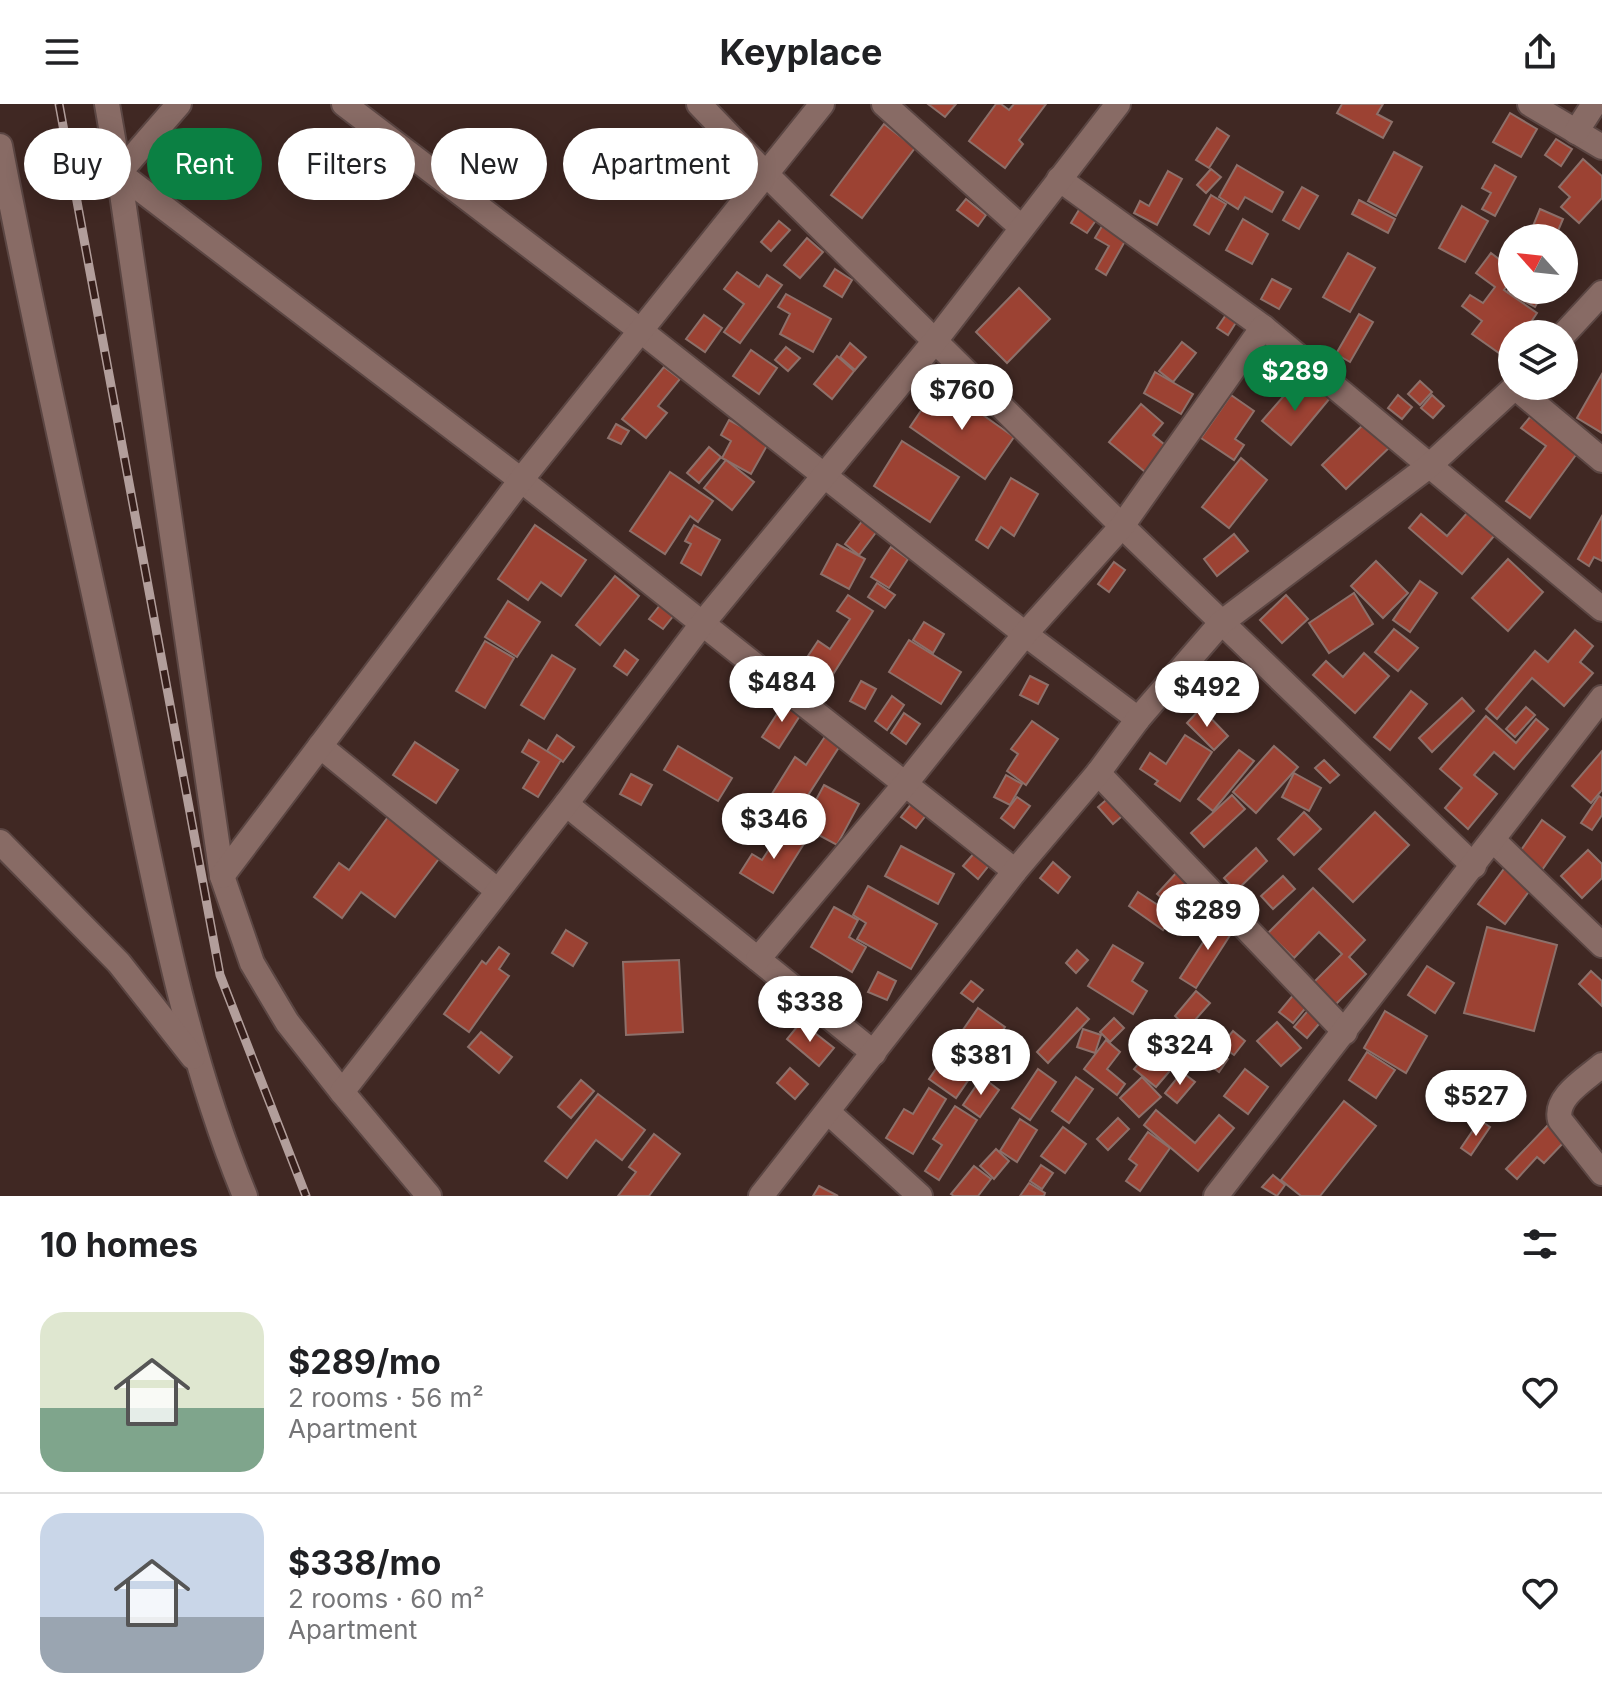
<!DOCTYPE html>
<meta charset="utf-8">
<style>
body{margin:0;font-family:Inter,sans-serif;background:#f6f6f6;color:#202124;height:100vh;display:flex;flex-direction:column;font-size:30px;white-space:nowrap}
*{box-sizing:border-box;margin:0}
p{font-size:26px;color:#757577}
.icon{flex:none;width:44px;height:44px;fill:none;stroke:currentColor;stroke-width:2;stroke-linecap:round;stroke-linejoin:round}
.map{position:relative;height:1092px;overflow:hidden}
.drawer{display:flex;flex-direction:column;background:#fff;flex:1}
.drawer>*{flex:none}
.banner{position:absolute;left:24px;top:24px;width:800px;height:72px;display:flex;gap:16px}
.needle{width:52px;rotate:297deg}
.fabs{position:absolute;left:1498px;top:120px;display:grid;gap:16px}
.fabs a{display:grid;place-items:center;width:80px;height:80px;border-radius:50%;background:#fff;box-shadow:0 4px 20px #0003;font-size:40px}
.price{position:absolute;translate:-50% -68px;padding:0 18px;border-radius:28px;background:#fff;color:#222;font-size:26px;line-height:52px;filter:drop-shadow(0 2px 4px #0008)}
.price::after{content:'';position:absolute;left:50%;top:48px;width:24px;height:18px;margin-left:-12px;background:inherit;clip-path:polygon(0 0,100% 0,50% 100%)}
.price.active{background:#0b8043;color:#fff}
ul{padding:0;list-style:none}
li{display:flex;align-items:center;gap:24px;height:200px;padding:0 40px}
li+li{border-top:2px solid #e0e0e0}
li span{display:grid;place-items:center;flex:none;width:224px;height:160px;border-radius:24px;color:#555}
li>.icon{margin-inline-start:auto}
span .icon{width:96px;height:96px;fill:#fffc;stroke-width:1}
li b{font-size:34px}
h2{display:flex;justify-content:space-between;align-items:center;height:96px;padding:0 40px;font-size:34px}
.tag{padding:0 28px;border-radius:36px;background:#fff;box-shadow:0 4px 20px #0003;font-size:28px;line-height:72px}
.tag.active{background:#0b8043;color:#fff}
header{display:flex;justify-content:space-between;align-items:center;height:104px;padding:0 40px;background:#fff;font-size:36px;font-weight:700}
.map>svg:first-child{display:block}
.building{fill:#9c4233;stroke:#8d706a;stroke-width:2}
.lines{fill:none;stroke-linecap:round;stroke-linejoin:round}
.street-casing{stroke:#5b4643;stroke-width:28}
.secondary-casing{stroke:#5b4643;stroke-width:28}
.street{stroke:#886b65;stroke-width:24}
.secondary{stroke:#886b65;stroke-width:24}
.rail-casing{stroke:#b29e9b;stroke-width:9}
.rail{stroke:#361e1a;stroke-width:6;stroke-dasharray:18;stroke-linecap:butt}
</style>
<header><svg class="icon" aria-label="menu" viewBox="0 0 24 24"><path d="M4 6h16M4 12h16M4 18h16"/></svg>Keyplace<svg class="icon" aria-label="share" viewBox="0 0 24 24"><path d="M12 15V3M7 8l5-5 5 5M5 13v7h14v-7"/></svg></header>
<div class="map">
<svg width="1602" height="1092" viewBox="0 0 1602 1092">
<rect width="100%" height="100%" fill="#402823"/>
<g class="building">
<path d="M928,0H956L945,13Z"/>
<path d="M996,0H1001L1009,6L1014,0H1046L1019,36L1023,40L1005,64L969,37Z"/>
<path d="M1342,0H1383L1377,10L1392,18L1383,34L1337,9Z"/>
<path d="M1510,9L1537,25L1521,53L1493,38Z"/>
<path d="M884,20L915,44L862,114L831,91Z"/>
<path d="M1217,24L1229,32L1209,64L1196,56Z"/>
<path d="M1556,35L1572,45L1561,62L1545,51Z"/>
<path d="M1394,48L1422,63L1396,112L1368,97Z"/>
<path d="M1583,55L1602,72V94L1579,119L1561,103L1570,93L1559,83Z"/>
<path d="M1237,61L1283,88L1272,108L1245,93L1238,105L1219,93Z"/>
<path d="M1495,61L1516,73L1495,112L1482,105L1491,89L1482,84Z"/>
<path d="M1211,65L1221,73L1206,89L1197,81Z"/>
<path d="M1168,67L1182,75L1157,121L1134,109L1140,97L1149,102Z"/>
<path d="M1302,83L1318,92L1299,125L1283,116Z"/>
<path d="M1211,91L1226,100L1209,130L1194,121Z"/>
<path d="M966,95L986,111L978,122L957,106Z"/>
<path d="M1359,96L1395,115L1388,129L1352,110Z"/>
<path d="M1082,101L1099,112L1087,129L1071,119Z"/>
<path d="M1462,102L1488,117L1465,158L1439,144Z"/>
<path d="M1540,105L1563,115L1555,134H1528Z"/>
<path d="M1243,115L1268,130L1252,160L1226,146Z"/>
<path d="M779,117L790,126L771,147L761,138Z"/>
<path d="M1105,117L1129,130L1106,171L1096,165L1109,142L1095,134Z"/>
<path d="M807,134L823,148L800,174L784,161Z"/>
<path d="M1348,149L1375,164L1350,208L1323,193Z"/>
<path d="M1491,149L1512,165V175L1504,186L1537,209L1523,230H1512V245L1506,254L1472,230L1482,217L1462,202L1470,191L1483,199L1495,183L1476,169Z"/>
<path d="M835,165L852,176L842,193L824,182Z"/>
<path d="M737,168L759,183L767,171L782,181L740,239L724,228L744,200L724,185Z"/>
<path d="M1272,175L1291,185L1279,205L1261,195Z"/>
<path d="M1512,179V186L1544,187L1535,203L1507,188Z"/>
<path d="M1019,184L1050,215L1007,259L976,228Z"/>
<path d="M786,190L831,215L813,248L780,230L790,210L778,203Z"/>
<path d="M1232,202L1242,209L1228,231L1217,224Z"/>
<path d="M1359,210L1373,218L1350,258L1336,250Z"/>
<path d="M704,211L722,224L705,248L686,235Z"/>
<path d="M1182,238L1196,249L1173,278L1159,267Z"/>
<path d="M850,239L866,253L855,266L840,253Z"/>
<path d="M786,243L800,254L788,267L775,256Z"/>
<path d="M751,246L777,264L759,290L733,272Z"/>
<path d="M837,252L854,267L832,295L814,280Z"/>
<path d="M664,263L680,275L658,302L667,309L646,334L622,315Z"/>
<path d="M1155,268L1193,290L1181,310L1144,289Z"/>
<path d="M1602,270V329L1577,314Z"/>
<path d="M1420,277L1432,288L1420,301L1408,290Z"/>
<path d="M939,280L1014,333L985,375L910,323Z"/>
<path d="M1314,280L1330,294L1291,341L1262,317L1289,286L1300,296Z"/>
<path d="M1231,291L1254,307L1235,335L1244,341L1234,356L1201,334Z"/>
<path d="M1398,291L1412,303L1402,315L1388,304Z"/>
<path d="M1432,291L1444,302L1433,314L1421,304Z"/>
<path d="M1141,300L1163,319L1153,331L1171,346L1150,372L1109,338Z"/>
<path d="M1530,313L1578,348L1530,414L1506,397L1546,342L1521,324Z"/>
<path d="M729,316L769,338L751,370L722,354L731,337L721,331Z"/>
<path d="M1368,316L1392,341L1346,385L1322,361Z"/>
<path d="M616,320L629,327L621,340L608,334Z"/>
<path d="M902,337L959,373L930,418L874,382Z"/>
<path d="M709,343L721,353L699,379L687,369Z"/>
<path d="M1241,354L1267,376L1229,424L1202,403Z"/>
<path d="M726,356L754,378L732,406L704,384Z"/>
<path d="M670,368L713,397L698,418L690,412L665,450L630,427Z"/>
<path d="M1011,374L1038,390L1014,432L1001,423L988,444L976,436Z"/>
<path d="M1467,409L1494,432L1462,470L1409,424L1421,410L1447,432Z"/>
<path d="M1602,412V457L1594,453L1589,462L1578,455Z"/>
<path d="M863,416L877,427L859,451L845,440Z"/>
<path d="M535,421L586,456L561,492L541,478L528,496L498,475Z"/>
<path d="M694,421L720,436L701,471L681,459L691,440L685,437Z"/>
<path d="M1234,430L1248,447L1217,472L1204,455Z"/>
<path d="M837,440L865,455L849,485L821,470Z"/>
<path d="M891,443L908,455L889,484L871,473Z"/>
<path d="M1508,455L1543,488L1508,527L1472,494Z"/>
<path d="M1376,457L1408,489L1383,514L1351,482Z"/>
<path d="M1114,458L1125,466L1109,488L1098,480Z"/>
<path d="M615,472L639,492L600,541L576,521Z"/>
<path d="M1420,477L1437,489L1410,528L1393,516Z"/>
<path d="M877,479L895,491L885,504L868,493Z"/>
<path d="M1354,489L1373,520L1329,549L1309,519Z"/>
<path d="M848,491L873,507L830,575L804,558L818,537L830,545L850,515L837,507Z"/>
<path d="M1286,491L1308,515L1282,539L1260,516Z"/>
<path d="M508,497L540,518L517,553L485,533Z"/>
<path d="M660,501L674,511L663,525L649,515Z"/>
<path d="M924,518L944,530L933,549L913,536Z"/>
<path d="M1394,525L1418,544L1398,567L1375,548Z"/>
<path d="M1575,526L1593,542L1580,558L1593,569L1564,602L1532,574L1497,615L1486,605L1535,547L1548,558Z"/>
<path d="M909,536L961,568L941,600L889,568Z"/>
<path d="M485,537L514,554L485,604L456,587Z"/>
<path d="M625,546L638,556L627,571L614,562Z"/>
<path d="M1364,549L1389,572L1355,609L1313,571L1326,557L1343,573Z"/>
<path d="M552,551L575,565L544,615L521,601Z"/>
<path d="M1030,572L1048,581L1038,600L1020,591Z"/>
<path d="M861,577L876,585L865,605L850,597Z"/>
<path d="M1411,587L1427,600L1390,646L1374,633Z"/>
<path d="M892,592L904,601L887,626L875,617Z"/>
<path d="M1462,594L1474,607L1432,648L1419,634Z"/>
<path d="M786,596L803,607L779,644L762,633Z"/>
<path d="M1526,603L1535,611L1515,633L1506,625Z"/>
<path d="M1201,604L1228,632L1214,646L1187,619Z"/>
<path d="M904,609L920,620L906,640L891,629Z"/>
<path d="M1486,612L1516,639L1536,615L1548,625L1514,665L1494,648L1474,671L1497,690L1468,725L1445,704L1462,684L1440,665Z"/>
<path d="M1032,617L1058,635L1026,681L1007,667L1018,650L1011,645Z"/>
<path d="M557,631L574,643L563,658L547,647Z"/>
<path d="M826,631L841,640L796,710L770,693L795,653L806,661Z"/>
<path d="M1185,631L1212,648L1180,697L1155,680L1158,677L1140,665L1150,649L1166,660Z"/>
<path d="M529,636L561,656L538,693L523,684L539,658L522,648Z"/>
<path d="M415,638L458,666L436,699L393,671Z"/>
<path d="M678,642L732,674L718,697L664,666Z"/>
<path d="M1274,642L1298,663L1256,709L1233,688Z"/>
<path d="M1239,646L1254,657L1213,707L1198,695Z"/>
<path d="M1602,647V686L1591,699L1572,682Z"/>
<path d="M1324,656L1339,671L1330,679L1315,664Z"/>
<path d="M1294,669L1321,684L1309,707L1282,693Z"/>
<path d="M631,670L652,681L641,701L620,690Z"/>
<path d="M1006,671L1022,680L1010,701L994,693Z"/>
<path d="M824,681L859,700L837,741L802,722Z"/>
<path d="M1113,690L1128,707L1113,720L1098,703Z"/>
<path d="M1232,691L1245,705L1204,743L1191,729Z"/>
<path d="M1599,692L1602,694V711L1592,726L1581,719Z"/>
<path d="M1017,693L1030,702L1014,724L1001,714Z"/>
<path d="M912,699L927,710L916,724L901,713Z"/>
<path d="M1304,708L1321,725L1294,751L1278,735Z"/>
<path d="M1375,708L1409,741L1353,798L1319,765Z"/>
<path d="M388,713L441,752L395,813L361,788L342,814L314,793L339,759L349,766Z"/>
<path d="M1542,716L1565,733L1542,766L1519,749Z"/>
<path d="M783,724L805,738L773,789L740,769L752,750L762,756Z"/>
<path d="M901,742L954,770L938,800L885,772Z"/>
<path d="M1256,744L1267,757L1236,787L1224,774Z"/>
<path d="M1588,746L1602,760V774L1582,794L1561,772Z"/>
<path d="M976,747L990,760L978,775L963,762Z"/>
<path d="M1053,758L1070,773L1058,789L1040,774Z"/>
<path d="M1506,762L1533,782L1505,820L1478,800Z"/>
<path d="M1177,768L1191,781L1171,802L1157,790Z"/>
<path d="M1283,772L1295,785L1273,805L1261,792Z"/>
<path d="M868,782L937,820L911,865L857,835L866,819L853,811Z"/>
<path d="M1313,784L1365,836L1349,853L1366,870L1335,901L1313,879L1342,850L1319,828L1294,854L1268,829Z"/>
<path d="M1138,788L1173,811L1163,826L1129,802Z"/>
<path d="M834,803L858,816L849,833L866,843L852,868L811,843Z"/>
<path d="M1220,812L1236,822L1196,884L1180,874Z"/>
<path d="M1487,823L1557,841L1534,927L1464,909Z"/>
<path d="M566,826L587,839L573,862L552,849Z"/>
<path d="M1113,841L1143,859L1132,877L1147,887L1133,910L1088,882Z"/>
<path d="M499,843L509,850L499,865L509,872L469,928L444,910L482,857L486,860Z"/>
<path d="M1077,846L1088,856L1076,869L1066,859Z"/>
<path d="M679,856L683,928L626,931L623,858Z"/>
<path d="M1427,862L1454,879L1435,909L1408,891Z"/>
<path d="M1591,867L1602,877V902L1579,880Z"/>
<path d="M878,868L896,877L887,896L868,888Z"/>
<path d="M971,877L983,886L973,898L961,889Z"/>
<path d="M1196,887L1210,899L1188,924L1175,912Z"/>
<path d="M1295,889L1309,900L1293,919L1279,908Z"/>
<path d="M1311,903L1324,914L1307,934L1294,923Z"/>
<path d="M978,904L1005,923L956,994L929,975Z"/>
<path d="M1077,904L1089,915L1048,959L1037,948Z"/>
<path d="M1385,907L1427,932L1406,969L1364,944Z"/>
<path d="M1114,914L1124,924L1110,938L1100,928Z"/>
<path d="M801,918L834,944L819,962L787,935Z"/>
<path d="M1277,918L1301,944L1281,962L1257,937Z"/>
<path d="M1083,925L1101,931L1095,949L1077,943Z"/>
<path d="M1233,927L1245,937L1234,951L1221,942Z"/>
<path d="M481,928L512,953L499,969L468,943Z"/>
<path d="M1191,928L1228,955L1219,968L1182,940Z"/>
<path d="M1106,936L1120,948L1107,965L1125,980L1117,991L1084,965Z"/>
<path d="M1172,936L1186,948L1156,983L1134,965L1150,946L1159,953Z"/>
<path d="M1367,948L1395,966L1376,994L1349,976Z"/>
<path d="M790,964L808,980L795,995L777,979Z"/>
<path d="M1038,965L1056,978L1030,1016L1012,1004Z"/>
<path d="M1245,965L1268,983L1248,1010L1224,992Z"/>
<path d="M1182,968L1195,978L1177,999L1165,989Z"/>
<path d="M982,973L999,986L980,1013L963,1001Z"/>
<path d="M1076,973L1093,985L1069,1019L1052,1007Z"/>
<path d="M1142,973L1161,993L1139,1013L1120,994Z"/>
<path d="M581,976L594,987L571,1014L558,1003Z"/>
<path d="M929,984L946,995L913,1050L886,1034L904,1005L913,1010Z"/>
<path d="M598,990L645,1026L622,1056L596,1036L567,1074L545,1057Z"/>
<path d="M1344,997L1376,1022L1320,1092H1301L1281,1076Z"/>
<path d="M955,1002L977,1016L939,1076L925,1067L942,1041L933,1035Z"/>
<path d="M1156,1006L1195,1039L1219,1011L1234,1024L1198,1067L1144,1021Z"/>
<path d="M1118,1014L1129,1025L1108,1046L1097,1035Z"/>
<path d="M1020,1015L1037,1026L1017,1058L1000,1047Z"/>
<path d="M1480,1016L1490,1023L1471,1051L1461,1044Z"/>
<path d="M1549,1020L1566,1036L1544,1059L1537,1053L1517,1075L1506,1065Z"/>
<path d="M1063,1023L1086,1040L1065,1069L1041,1052Z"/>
<path d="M1148,1028L1170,1044L1140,1087L1126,1077L1137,1061L1129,1055Z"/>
<path d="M654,1030L680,1050L649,1092H618L636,1068L629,1063Z"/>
<path d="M996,1045L1009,1057L994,1075L980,1062Z"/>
<path d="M1041,1061L1053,1069L1042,1085L1030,1077Z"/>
<path d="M974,1062L991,1075L978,1092H954L951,1090Z"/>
<path d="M1273,1071L1285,1081L1277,1092L1262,1083Z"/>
<path d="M1029,1079L1045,1089L1044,1092H1020Z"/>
<path d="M819,1082L838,1092H813Z"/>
</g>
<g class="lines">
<g class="street-casing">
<g id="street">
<path d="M107,0L119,69L222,772L252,859L287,918L342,988L429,1092"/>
<path d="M179,0L119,69L521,376L1015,767"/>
<path d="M344,0L641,227L1025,530L1138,615"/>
<path d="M699,0L767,71L1122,422L1474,762"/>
<path d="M884,0L1021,123"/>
<path d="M1530,0L1602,43"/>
<path d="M1576,28L1594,0"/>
<path d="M0,42C36,231 79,418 119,606C153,769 181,937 245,1092"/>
<path d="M1059,75L1263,223L1602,505"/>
<path d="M1564,230L1602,189"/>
<path d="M1515,283L1602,356"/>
<path d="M320,642L498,787"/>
<path d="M1098,669L1345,928"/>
<path d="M566,700L874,949"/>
<path d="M1493,736L1602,841"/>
<path d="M0,738L119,859L193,953"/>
<path d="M222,772L521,376L822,0"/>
<path d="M758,855L906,679L1025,530L1122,422L1263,223"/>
<path d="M1602,961C1586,975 1554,993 1560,1016L1602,1069"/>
<path d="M342,988L566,700L702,520L935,237L1118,0"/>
<path d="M828,1008L920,1092"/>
<path d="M761,1092L1015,767L1098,669L1138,615L1221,519L1429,362L1516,282"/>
</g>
</g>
<g class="secondary-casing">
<path id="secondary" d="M1216,1092L1602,594"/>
</g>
<use href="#street" class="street"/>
<use href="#secondary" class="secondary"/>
<g class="rail-casing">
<path id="rail" d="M59,0L220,871L306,1092"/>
</g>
<use href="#rail" class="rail"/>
</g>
</svg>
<div class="fabs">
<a><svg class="needle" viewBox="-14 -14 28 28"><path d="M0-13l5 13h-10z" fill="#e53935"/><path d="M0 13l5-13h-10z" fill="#757577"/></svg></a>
<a><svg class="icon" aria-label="layers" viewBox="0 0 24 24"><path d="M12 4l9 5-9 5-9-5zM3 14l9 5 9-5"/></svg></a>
</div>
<b class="price active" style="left:1295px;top:309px">$289</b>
<b class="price" style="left:962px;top:328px">$760</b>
<b class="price" style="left:782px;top:620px">$484</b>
<b class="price" style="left:1207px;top:625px">$492</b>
<b class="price" style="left:774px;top:757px">$346</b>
<b class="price" style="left:1208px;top:848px">$289</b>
<b class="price" style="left:810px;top:940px">$338</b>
<b class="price" style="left:1180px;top:983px">$324</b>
<b class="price" style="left:981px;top:993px">$381</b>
<b class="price" style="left:1476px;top:1034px">$527</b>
<div class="banner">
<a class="tag">Buy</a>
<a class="tag active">Rent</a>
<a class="tag">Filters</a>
<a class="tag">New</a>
<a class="tag">Apartment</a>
</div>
</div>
<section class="drawer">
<h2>10 homes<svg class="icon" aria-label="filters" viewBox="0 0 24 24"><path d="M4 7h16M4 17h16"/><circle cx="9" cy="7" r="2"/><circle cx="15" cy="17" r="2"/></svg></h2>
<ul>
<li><span style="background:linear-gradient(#dfe7d0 60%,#7fa58c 0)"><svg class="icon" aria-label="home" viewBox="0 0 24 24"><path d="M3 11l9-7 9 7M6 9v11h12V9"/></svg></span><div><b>$289/mo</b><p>2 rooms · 56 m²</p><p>Apartment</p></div><svg class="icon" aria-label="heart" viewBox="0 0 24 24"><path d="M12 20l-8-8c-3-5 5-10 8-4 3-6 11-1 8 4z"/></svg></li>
<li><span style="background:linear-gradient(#c9d6e8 65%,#9aa5b1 0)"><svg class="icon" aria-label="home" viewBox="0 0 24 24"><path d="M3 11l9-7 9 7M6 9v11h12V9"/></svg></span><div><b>$338/mo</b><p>2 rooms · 60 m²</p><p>Apartment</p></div><svg class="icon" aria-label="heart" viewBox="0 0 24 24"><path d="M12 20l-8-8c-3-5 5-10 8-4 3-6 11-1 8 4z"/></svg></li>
</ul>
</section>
